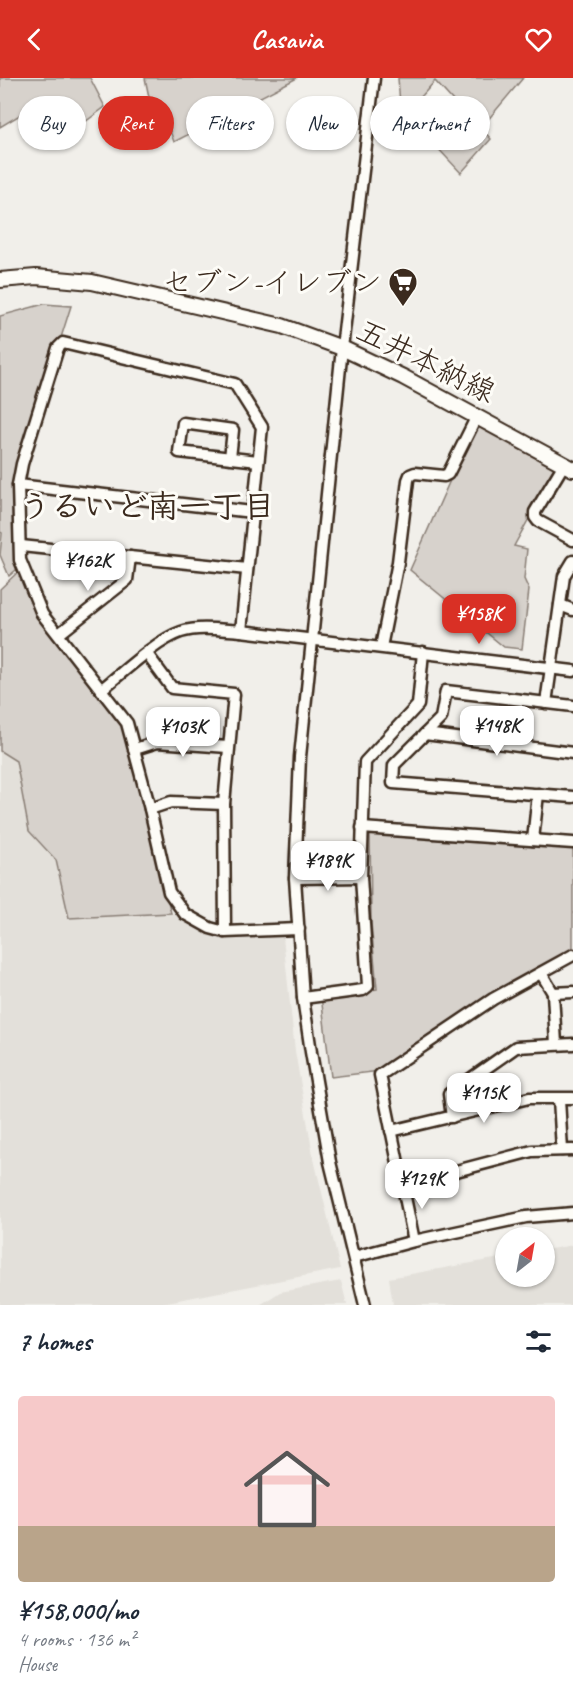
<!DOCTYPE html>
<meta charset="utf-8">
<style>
body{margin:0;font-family:Caveat,"Klee One",sans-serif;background:#f6f6f7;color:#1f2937;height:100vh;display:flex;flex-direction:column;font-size:22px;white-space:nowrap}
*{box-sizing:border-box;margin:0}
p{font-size:20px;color:#747a83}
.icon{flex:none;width:33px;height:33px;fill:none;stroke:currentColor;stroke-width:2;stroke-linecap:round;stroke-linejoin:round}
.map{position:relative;height:1227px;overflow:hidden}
.sheet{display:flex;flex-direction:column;background:#fff;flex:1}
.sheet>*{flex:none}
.top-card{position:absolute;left:18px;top:18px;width:537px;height:54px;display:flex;gap:12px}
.needle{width:39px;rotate:31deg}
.controls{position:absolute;left:495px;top:1149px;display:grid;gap:12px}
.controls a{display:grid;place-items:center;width:60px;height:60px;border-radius:50%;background:#fff;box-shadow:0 2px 4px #0004;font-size:30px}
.price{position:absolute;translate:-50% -51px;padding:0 14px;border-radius:12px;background:#fff;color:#222;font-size:20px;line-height:39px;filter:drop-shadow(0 2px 3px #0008)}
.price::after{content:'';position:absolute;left:50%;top:36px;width:18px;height:14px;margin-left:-9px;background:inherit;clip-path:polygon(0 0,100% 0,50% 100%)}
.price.current{background:#d93025;color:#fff}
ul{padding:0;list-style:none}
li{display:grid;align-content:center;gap:12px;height:318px;padding:0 18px}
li+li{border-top:2px solid #e0e1e3}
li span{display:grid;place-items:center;height:186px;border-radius:6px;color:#555}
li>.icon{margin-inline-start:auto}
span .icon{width:108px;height:108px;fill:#fffc;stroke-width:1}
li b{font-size:26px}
h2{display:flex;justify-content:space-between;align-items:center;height:72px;padding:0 18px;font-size:26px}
.pill{padding:0 21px;border-radius:27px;background:#fff;box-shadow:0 2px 4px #0004;font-size:21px;line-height:54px}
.pill.current{background:#d93025;color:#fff}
header{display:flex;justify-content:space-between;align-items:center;height:78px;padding:0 18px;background:#d93025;color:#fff;font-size:27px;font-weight:600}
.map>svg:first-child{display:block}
.built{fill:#e3e0da}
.green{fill:#d7d2cc;stroke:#897e75;stroke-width:1.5}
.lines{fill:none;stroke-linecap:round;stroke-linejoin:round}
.minor-casing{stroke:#3b2a1e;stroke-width:15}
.major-casing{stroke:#3b2a1e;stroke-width:18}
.minor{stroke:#fdfcf7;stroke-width:10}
.major{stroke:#fdfcf7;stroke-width:14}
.labels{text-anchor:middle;stroke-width:6;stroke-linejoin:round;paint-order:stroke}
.poi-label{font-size:30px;fill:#3b2a1e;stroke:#fdfcf7;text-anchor:end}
.street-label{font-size:30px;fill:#3b2a1e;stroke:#fdfcf7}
.neighbourhood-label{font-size:32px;font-weight:bold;fill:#3b2a1e;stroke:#fdfcf7}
</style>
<header><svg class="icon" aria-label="back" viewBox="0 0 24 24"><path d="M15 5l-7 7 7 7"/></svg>Casavia<svg class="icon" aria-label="heart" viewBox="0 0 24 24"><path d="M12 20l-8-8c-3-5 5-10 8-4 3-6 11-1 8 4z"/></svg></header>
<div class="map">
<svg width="573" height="1227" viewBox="0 0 573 1227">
<rect width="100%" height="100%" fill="#f1efea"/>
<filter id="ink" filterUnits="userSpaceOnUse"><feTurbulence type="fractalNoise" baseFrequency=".0167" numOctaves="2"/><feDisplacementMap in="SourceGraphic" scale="12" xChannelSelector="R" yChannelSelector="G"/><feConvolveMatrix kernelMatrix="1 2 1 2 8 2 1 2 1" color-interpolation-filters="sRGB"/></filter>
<g filter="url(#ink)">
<g class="built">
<path d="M0,673L16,683L29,753L56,782L69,840L171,835L283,859L295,973L313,1077L340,1191L152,1227H0Z"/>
<path d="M573,1167V1227H393L389,1200L505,1179L506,1198H544L545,1172Z"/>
<path d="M341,1203L347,1227H260L280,1214Z"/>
</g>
<g class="green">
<path d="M0,0H90L105,29L53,68L28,32L0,49Z"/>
<path d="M145,0H297L174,64L169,50L160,53L149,19Z"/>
<path d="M398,0H523L481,50L491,61L461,95L434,66L463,34L435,3L407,35L400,26Z"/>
<path d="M44,226L71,228L21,386L24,485L9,498L0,477L2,455L0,454V238Z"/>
<path d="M476,344L556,386V391L514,468L527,471L524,501L529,512L522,571L504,569L410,492Z"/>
<path d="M20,492L39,536L124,650L171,835L69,840L56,782L29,753L16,683L0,673V511Z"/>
<path d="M370,754L573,767V871L491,918L380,993L331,999L321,918L377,911L371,845Z"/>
</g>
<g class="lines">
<g class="minor-casing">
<g id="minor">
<path d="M230,380L233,352L183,345L179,374L258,383"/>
<path d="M564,386L535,434V439L538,443L573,462"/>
<path d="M18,407L252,434"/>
<path d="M21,468L247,491"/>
<path d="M560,527L573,532"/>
<path d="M241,553L262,349L235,306L63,265L58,270L22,386L18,407L20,482L42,536L127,645L150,731L169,814L185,836L210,850L225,854L299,851"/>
<path d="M59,556L127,502L130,479"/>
<path d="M381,569L398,484L408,402L410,397L415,395L444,398L448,396L477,338"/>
<path d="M147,576L172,610L234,616L224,726L225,854"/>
<path d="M102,611C122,595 157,562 181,554C200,548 222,552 241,553L573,593"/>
<path d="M546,625L564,498L573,483"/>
<path d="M573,628L446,613L441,640L394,687L393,705L573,719"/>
<path d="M425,656L573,675"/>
<path d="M135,671L157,664L228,669"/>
<path d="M150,731L171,724L224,726"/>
<path d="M362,750L573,765"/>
<path d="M533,762L538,716"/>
<path d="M295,800L361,799"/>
<path d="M541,895L553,915L556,966"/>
<path d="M553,915L573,914"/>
<path d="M303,920L363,912L368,908L361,799L365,684L418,627L423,574"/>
<path d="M559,1021L562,1072"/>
<path d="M452,1039L449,1016L516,969L573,966"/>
<path d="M391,1053L529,1020H573"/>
<path d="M403,1107L532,1073L573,1072"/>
<path d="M414,1163L380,997L493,921L573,877"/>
<path d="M354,1179L414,1163L526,1139L573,1135"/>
<path d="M365,1227L330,1084L311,974L303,920L295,800L300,679L342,270L374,0"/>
</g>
</g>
<g class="major-casing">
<path id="major" d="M0,202L36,199L92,204L282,248L342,270L403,299L573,391"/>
</g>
<use href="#minor" class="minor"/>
<use href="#major" class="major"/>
</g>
</g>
<defs>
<g id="supermarket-pin" transform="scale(1.5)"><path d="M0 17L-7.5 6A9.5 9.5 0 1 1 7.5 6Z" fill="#3b2a1e" stroke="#fdfcf7"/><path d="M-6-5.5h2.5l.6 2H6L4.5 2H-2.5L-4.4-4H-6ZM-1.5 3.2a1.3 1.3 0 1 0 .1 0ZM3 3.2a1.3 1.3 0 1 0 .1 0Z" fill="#fff"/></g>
</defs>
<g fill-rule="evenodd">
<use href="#supermarket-pin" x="403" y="204"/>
</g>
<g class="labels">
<g class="poi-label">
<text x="382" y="214">セブン-イレブン</text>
</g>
<g class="street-label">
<text transform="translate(426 283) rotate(26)" y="10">五井本納線</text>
</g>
<g class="neighbourhood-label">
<text x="147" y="439">うるいど南一丁目</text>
</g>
</g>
</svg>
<div class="controls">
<a><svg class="needle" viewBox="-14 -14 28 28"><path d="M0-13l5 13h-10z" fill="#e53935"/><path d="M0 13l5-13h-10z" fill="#747a83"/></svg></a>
</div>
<b class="price" style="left:88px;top:514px">¥162K</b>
<b class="price current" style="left:479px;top:567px">¥158K</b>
<b class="price" style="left:497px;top:679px">¥148K</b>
<b class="price" style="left:183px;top:680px">¥103K</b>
<b class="price" style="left:328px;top:814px">¥189K</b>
<b class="price" style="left:484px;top:1046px">¥115K</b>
<b class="price" style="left:422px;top:1132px">¥129K</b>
<div class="top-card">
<a class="pill">Buy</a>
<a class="pill current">Rent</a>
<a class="pill">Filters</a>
<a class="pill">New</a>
<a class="pill">Apartment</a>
</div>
</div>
<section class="sheet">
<h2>7 homes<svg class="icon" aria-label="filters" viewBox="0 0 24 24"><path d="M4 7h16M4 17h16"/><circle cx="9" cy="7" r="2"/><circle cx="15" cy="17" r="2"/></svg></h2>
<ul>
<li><span style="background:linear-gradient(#f6c9c9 70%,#b9a48a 0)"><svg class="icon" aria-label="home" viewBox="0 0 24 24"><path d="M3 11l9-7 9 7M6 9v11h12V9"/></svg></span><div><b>¥158,000/mo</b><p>4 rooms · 136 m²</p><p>House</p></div></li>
</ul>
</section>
